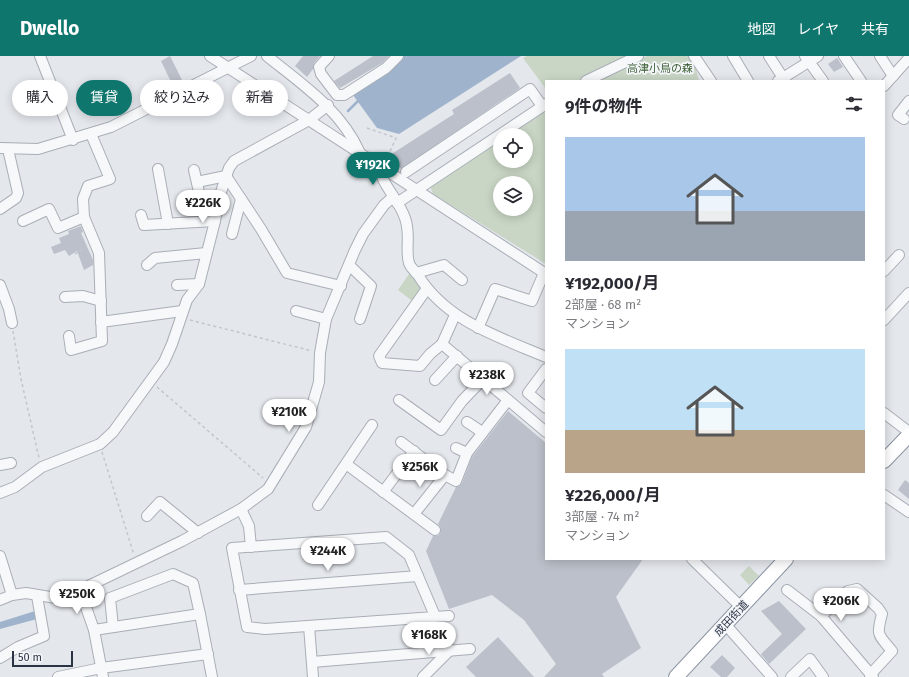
<!DOCTYPE html>
<html lang="ja">
<meta charset="utf-8">
<style>
body{margin:0;font-family:"Fira Sans","Noto Sans JP",sans-serif;background:#f7f7f7;color:#2b2b33;height:100vh;display:flex;flex-direction:column;font-size:15px;white-space:nowrap}
*{box-sizing:border-box;margin:0}
p{font-size:13px;color:#7c7c81}
.icon{flex:none;width:22px;height:22px;fill:none;stroke:currentColor;stroke-width:2;stroke-linecap:round;stroke-linejoin:round}
.map{position:relative;flex:1;overflow:hidden}
.panel{position:absolute;left:545px;top:24px;width:340px;height:480px;display:flex;flex-direction:column;background:#fff;border-radius:0px;box-shadow:0 2px 10px #0003}
.panel>*{flex:none}
.guide{position:absolute;left:12px;top:24px;width:380px;height:36px;display:flex;gap:8px}
.tools{position:absolute;left:493px;top:72px;display:grid;gap:8px}
.tools a{display:grid;place-items:center;width:40px;height:40px;border-radius:50%;background:#fff;box-shadow:0 2px 10px #0003;font-size:20px}
.scale{position:absolute;left:12px;bottom:10px;width:61px;box-sizing:border-box;padding-left:4px;border:2px solid #2b3445;border-top:0;font-size:11px;line-height:14px;white-space:nowrap;color:#2b3445;-webkit-text-stroke:3px #f4f6f9;paint-order:stroke}
.price{position:absolute;translate:-50% -34px;padding:0 9px;border-radius:14px;background:#fff;color:#222;font-size:13px;line-height:26px;filter:drop-shadow(0 1px 2px #0008)}
.price::after{content:'';position:absolute;left:50%;top:24px;width:12px;height:9px;margin-left:-6px;background:inherit;clip-path:polygon(0 0,100% 0,50% 100%)}
.price.on{background:#0f766e;color:#fff}
ul{padding:0;list-style:none}
li{display:grid;align-content:center;gap:8px;height:212px;padding:0 20px}
li span{display:grid;place-items:center;height:124px;border-radius:0px;color:#555}
li>.icon{margin-inline-start:auto}
span .icon{width:72px;height:72px;fill:#fffc;stroke-width:1}
li b{font-size:17px}
h2{display:flex;justify-content:space-between;align-items:center;height:48px;padding:0 20px;font-size:17px}
.chip{padding:0 14px;border-radius:18px;background:#fff;box-shadow:0 2px 10px #0003;font-size:14px;line-height:36px}
.chip.on{background:#0f766e;color:#fff}
header{display:flex;align-items:center;gap:24px;box-sizing:border-box;height:56px;padding:0 20px;background:#0f766e;color:#fff}
header strong{font-size:19px}
nav{display:flex;gap:22px;margin-inline-start:auto;font-size:14px}
.map>svg:first-child{display:block}
.green{fill:#c9d6c5;fill-rule:evenodd}
.water{fill:#9fb4cc}
.lines{fill:none;stroke-linecap:round;stroke-linejoin:round}
.stream{stroke:#9fb4cc;stroke-width:2.5}
.building{fill:#bbc0ca}
.minor-casing{stroke:#a9aeb7;stroke-width:12}
.highway-casing{stroke:#8b94a3;stroke-width:16}
.path{stroke:#c2c5cb;stroke-width:1.5;stroke-dasharray:3 3;stroke-linecap:butt}
.minor{stroke:#f7f8fa;stroke-width:10}
.highway{stroke:#fff;stroke-width:14}
.labels{text-anchor:middle;stroke-width:3.5;stroke-linejoin:round;paint-order:stroke}
.park-label{font-size:11px;fill:#3f6138;stroke:#f4f6f9}
.street-label{font-size:11px;fill:#2b3445;stroke:#f4f6f9}
</style>
<header>
<strong>Dwello</strong>
<nav><a>地図</a><a>レイヤ</a><a>共有</a></nav>
</header>
<div class="map">
<svg width="909" height="621" viewBox="0 0 909 621">
<rect width="100%" height="100%" fill="#e4e7ec"/>
<g class="green">
<path d="M527,0H629L581,25H546V33L523,2Z"/>
<path d="M647,0H690L695,8L699,25H593Z"/>
<path d="M546,53V208L433,138L430,130L500,84V105H526V79H507ZM500,127H526V153H500Z"/>
<path d="M411,215L425,234L415,247L398,234Z"/>
<path d="M749,510L759,520L749,529L740,519Z"/>
</g>
<g class="water">
<path d="M407,0H521L399,78L377,72L353,39Z"/>
<path d="M35,555L37,563L0,573V566Z"/>
</g>
<g class="lines">
<g class="stream">
<path d="M400,5L405,0"/>
<path d="M348,55L360,43"/>
</g>
</g>
<g class="building">
<path d="M170,0L182,24L172,28L161,5Z"/>
<path d="M303,0H320L314,7L313,13L307,21L295,10Z"/>
<path d="M373,0H389L382,7L340,32L334,25Z"/>
<path d="M837,2L843,11L834,16L828,8Z"/>
<path d="M510,17L520,32L401,113L390,99L454,58L452,54Z"/>
<path d="M81,170L83,176L81,177L93,204V209L84,214L77,195L69,200L65,194L54,198L51,191L61,187L59,182L69,178L68,175Z"/>
<path d="M508,355L546,387V503H643L616,541L641,592L602,618L604,621H544L556,608L524,564L492,539L449,553L426,495L433,480H437L440,478L441,472L438,468L456,431L462,427L472,401Z"/>
<path d="M905,424L909,427V443L898,434Z"/>
<path d="M779,545L806,573L769,608L761,598L782,578L761,555Z"/>
<path d="M498,581L534,621H476L466,611Z"/>
<path d="M722,599L735,612L727,621H721L710,611Z"/>
</g>
<g class="lines">
<g class="minor-casing">
<g id="minor">
<path d="M40,0L73,84"/>
<path d="M210,0L546,218"/>
<path d="M267,0C303,29 341,54 360,97"/>
<path d="M329,0L319,11L321,18L337,39H344L386,12L398,0"/>
<path d="M694,0L711,25"/>
<path d="M733,0L748,25"/>
<path d="M769,0L785,25"/>
<path d="M805,0L823,25"/>
<path d="M844,0L861,25"/>
<path d="M880,0L893,20"/>
<path d="M586,25L638,0"/>
<path d="M778,25L818,0"/>
<path d="M884,30L909,2"/>
<path d="M904,63L898,59L909,45"/>
<path d="M0,92L38,93L111,71L251,0"/>
<path d="M378,108C382,130 398,142 405,162C411,178 405,194 409,207C410,211 415,215 418,219C446,265 499,281 546,301"/>
<path d="M158,113L168,168"/>
<path d="M194,114L199,136"/>
<path d="M406,116L530,33L542,50"/>
<path d="M197,126L226,120L261,173L287,217L341,230"/>
<path d="M397,147L546,48"/>
<path d="M0,153L16,142L18,137L8,93"/>
<path d="M141,159L144,169L215,165"/>
<path d="M23,165L49,153L58,172L84,161"/>
<path d="M232,178L241,143"/>
<path d="M147,209L155,202L206,197"/>
<path d="M349,209L371,230L360,263"/>
<path d="M884,215L899,199"/>
<path d="M416,217L444,209L462,224"/>
<path d="M0,229L9,253L12,267"/>
<path d="M177,229L199,228"/>
<path d="M426,234L379,300L382,307L420,310L430,298L442,288L455,259"/>
<path d="M65,241L83,240L101,245"/>
<path d="M296,255L326,263"/>
<path d="M884,264L909,237"/>
<path d="M101,266L182,255"/>
<path d="M478,272L495,233L532,245L544,217"/>
<path d="M69,280L71,294L102,285L99,197L84,161L83,143L88,130L110,123L91,78"/>
<path d="M442,288L546,376"/>
<path d="M546,313L528,337L546,352"/>
<path d="M435,324L457,300"/>
<path d="M399,344L441,374L462,345L483,323"/>
<path d="M884,357L909,376"/>
<path d="M467,366L482,376"/>
<path d="M401,386L445,419L456,425L467,397L508,344"/>
<path d="M456,392L467,397"/>
<path d="M346,408L435,474"/>
<path d="M0,409L11,407"/>
<path d="M383,436L414,395"/>
<path d="M0,437L15,431L42,411L100,388L113,376L164,306L172,288L187,244L199,228L215,165L219,142L229,112L234,105L309,64L328,49"/>
<path d="M884,439L909,456"/>
<path d="M318,449L372,369"/>
<path d="M241,453L249,470L251,491"/>
<path d="M414,458L445,419"/>
<path d="M147,460L160,446L198,477"/>
<path d="M0,500L12,539"/>
<path d="M692,503L741,551"/>
<path d="M80,534L94,574L103,621"/>
<path d="M239,534L418,520"/>
<path d="M787,534L821,560L873,621"/>
<path d="M0,544L12,539L26,537L56,542L80,534L182,485L241,453L268,433L306,371L319,326L320,297L326,263L355,194L363,178L384,149L393,141"/>
<path d="M435,560L409,499L386,481L232,492L247,571L265,573L449,560"/>
<path d="M821,560L848,535L857,533L878,552L882,558C876,580 878,578 892,595L870,619"/>
<path d="M725,568L772,621"/>
<path d="M309,570L313,621"/>
<path d="M113,571L110,542L173,518L193,527L200,558"/>
<path d="M94,574L200,558L212,621"/>
<path d="M0,602L18,591L44,580L37,540"/>
<path d="M312,606L470,593"/>
<path d="M58,621L101,612L208,598"/>
<path d="M423,621L450,594"/>
<path d="M791,621L810,603L823,621"/>
</g>
</g>
<g class="highway-casing">
<g id="highway">
<path d="M884,405L909,379"/>
<path d="M676,621L786,503"/>
</g>
</g>
<g class="path">
<path d="M367,72L396,82L387,102L388,104"/>
<path d="M75,198L86,191"/>
<path d="M190,264L312,295"/>
<path d="M13,275L21,323L39,402"/>
<path d="M157,331L263,422"/>
<path d="M102,396L134,499"/>
</g>
<use href="#minor" class="minor"/>
<use href="#highway" class="highway"/>
</g>
<g class="labels">
<g class="park-label">
<text x="660" y="16">高津小鳥の森</text>
</g>
<g class="street-label">
<text transform="translate(731 562) rotate(-47)" y="4">成田街道</text>
</g>
</g>
</svg>
<div class="tools">
<a><svg class="icon" aria-label="locate" viewBox="0 0 24 24"><circle cx="12" cy="12" r="6"/><path d="M12 2v4M12 18v4M2 12h4M18 12h4"/></svg></a>
<a><svg class="icon" aria-label="layers" viewBox="0 0 24 24"><path d="M12 4l9 5-9 5-9-5zM3 14l9 5 9-5"/></svg></a>
</div>
<div class="scale">50 m</div>
<b class="price on" style="left:373px;top:130px">¥192K</b>
<b class="price" style="left:203px;top:168px">¥226K</b>
<b class="price" style="left:487px;top:340px">¥238K</b>
<b class="price" style="left:289px;top:377px">¥210K</b>
<b class="price" style="left:420px;top:432px">¥256K</b>
<b class="price" style="left:328px;top:516px">¥244K</b>
<b class="price" style="left:77px;top:559px">¥250K</b>
<b class="price" style="left:841px;top:566px">¥206K</b>
<b class="price" style="left:429px;top:600px">¥168K</b>
<div class="guide">
<a class="chip">購入</a>
<a class="chip on">賃貸</a>
<a class="chip">絞り込み</a>
<a class="chip">新着</a>
</div>
<section class="panel">
<h2>9件の物件<svg class="icon" aria-label="filters" viewBox="0 0 24 24"><path d="M4 7h16M4 17h16"/><circle cx="9" cy="7" r="2"/><circle cx="15" cy="17" r="2"/></svg></h2>
<ul>
<li><span style="background:linear-gradient(#a9c7e8 60%,#9aa5b1 0)"><svg class="icon" aria-label="home" viewBox="0 0 24 24"><path d="M3 11l9-7 9 7M6 9v11h12V9"/></svg></span><div><b>¥192,000/月</b><p>2部屋 · 68 m²</p><p>マンション</p></div></li>
<li><span style="background:linear-gradient(#bfe0f5 65%,#b9a48a 0)"><svg class="icon" aria-label="home" viewBox="0 0 24 24"><path d="M3 11l9-7 9 7M6 9v11h12V9"/></svg></span><div><b>¥226,000/月</b><p>3部屋 · 74 m²</p><p>マンション</p></div></li>
</ul>
</section>
</div>
